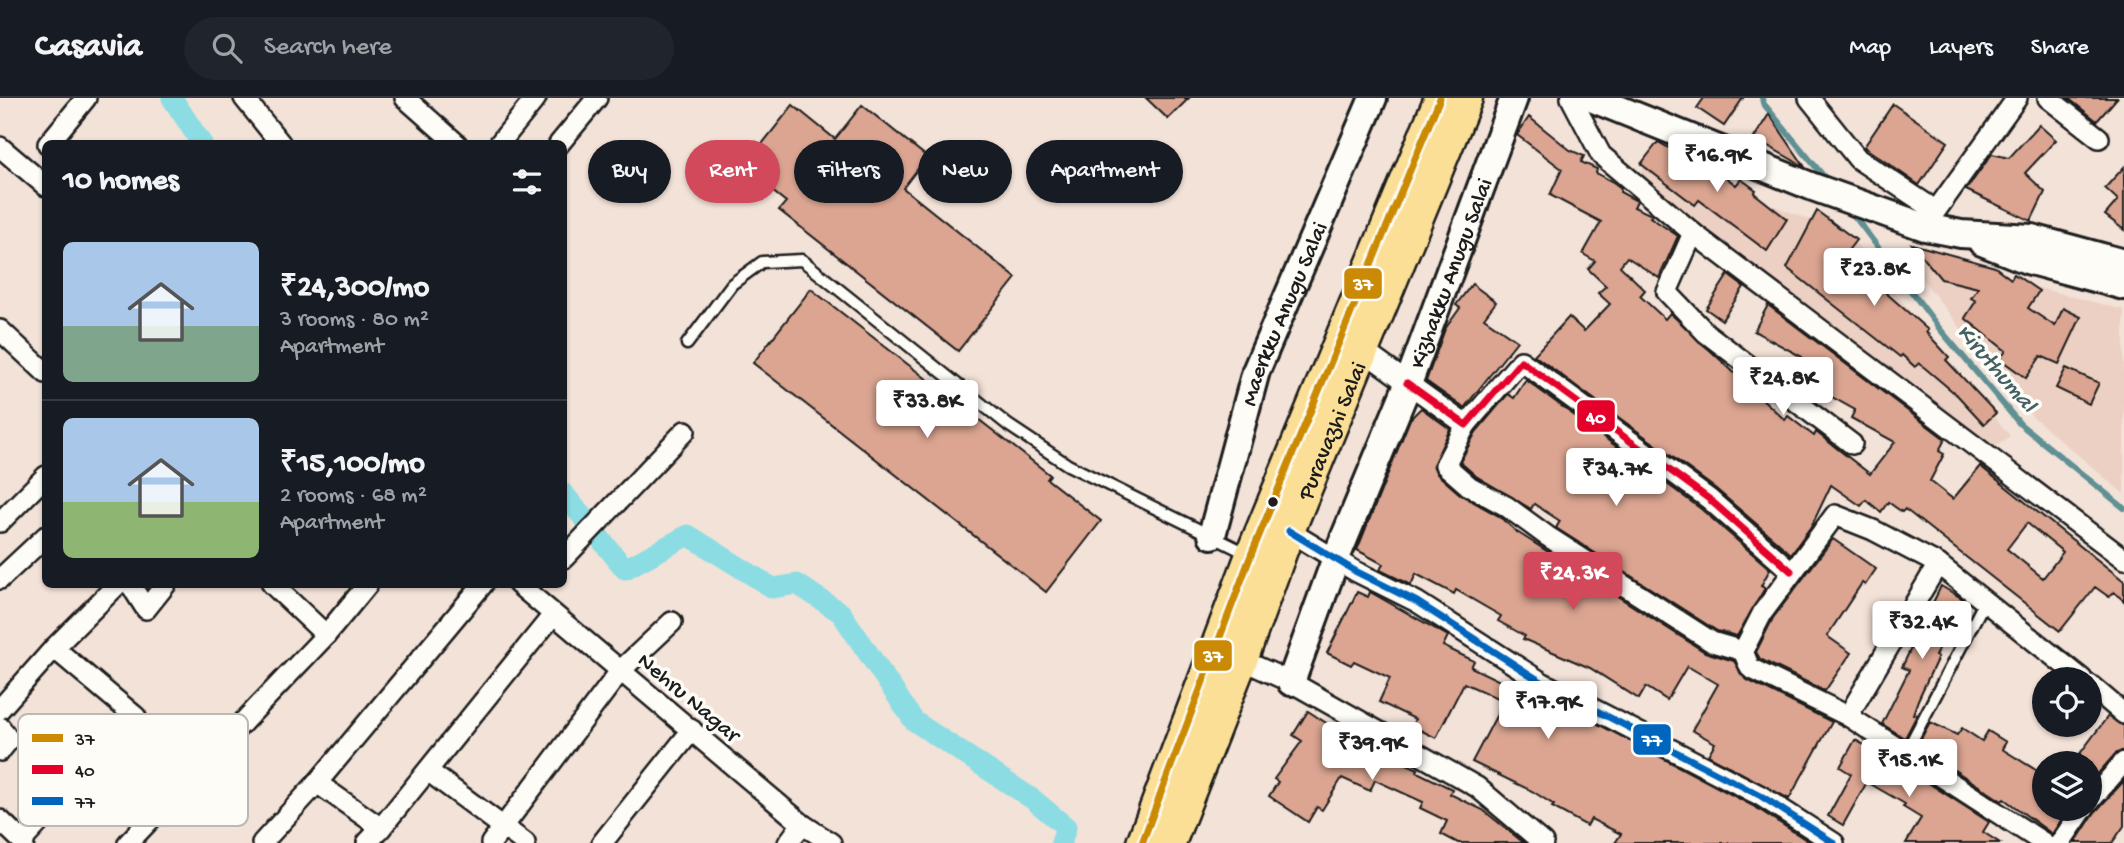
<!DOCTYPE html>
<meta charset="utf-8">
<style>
body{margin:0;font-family:"Gochi Hand",sans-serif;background:#20242c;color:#f1f3f6;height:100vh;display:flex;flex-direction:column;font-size:26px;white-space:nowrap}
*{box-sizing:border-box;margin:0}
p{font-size:23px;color:#9ea1a6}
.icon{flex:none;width:38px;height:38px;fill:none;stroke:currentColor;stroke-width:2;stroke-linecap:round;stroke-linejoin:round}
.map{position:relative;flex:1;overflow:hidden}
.details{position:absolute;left:42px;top:42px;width:525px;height:448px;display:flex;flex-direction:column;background:#171b24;border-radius:10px;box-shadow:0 2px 5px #0004}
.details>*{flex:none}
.banner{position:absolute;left:588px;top:42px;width:665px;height:63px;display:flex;gap:14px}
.tools{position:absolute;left:2032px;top:569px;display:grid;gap:14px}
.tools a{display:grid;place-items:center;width:70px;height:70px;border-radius:50%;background:#171b24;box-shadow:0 2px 5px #0004;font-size:35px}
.price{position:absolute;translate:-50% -60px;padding:0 16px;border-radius:7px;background:#fff;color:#222;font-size:23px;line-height:46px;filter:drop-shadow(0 2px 4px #0008)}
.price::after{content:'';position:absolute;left:50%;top:42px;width:21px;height:16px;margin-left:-10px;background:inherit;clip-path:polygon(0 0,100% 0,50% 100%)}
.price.on{background:#d1495b;color:#fff}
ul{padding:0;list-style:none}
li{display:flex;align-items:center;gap:21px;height:175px;padding:0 21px}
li+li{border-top:2px solid #363941}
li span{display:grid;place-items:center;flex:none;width:196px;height:140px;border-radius:10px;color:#555}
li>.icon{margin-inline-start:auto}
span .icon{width:84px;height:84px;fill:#fffc;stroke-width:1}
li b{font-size:30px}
h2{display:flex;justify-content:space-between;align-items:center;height:84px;padding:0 21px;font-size:30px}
.chip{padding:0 24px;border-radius:32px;background:#171b24;box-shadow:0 2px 5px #0004;font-size:24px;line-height:63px}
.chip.on{background:#d1495b;color:#fff}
header{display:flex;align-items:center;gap:42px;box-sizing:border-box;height:98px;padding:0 35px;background:#171b24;border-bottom:2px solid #363941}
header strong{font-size:33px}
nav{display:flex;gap:38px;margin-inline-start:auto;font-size:24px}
.search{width:490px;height:63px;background:#20242c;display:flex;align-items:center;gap:18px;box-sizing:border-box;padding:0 24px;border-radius:38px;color:#9ea1a6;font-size:26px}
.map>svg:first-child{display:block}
.built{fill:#ecd0c3}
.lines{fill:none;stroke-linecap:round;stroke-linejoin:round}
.stream{stroke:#5f9093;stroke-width:6}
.canal{stroke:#8bdde3;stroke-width:21}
.building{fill:#dba591;stroke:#1c1c1c;stroke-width:2;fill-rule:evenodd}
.lane-casing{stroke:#1c1c1c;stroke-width:15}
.street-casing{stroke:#1c1c1c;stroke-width:24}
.secondary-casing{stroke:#1c1c1c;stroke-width:32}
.primary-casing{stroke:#1c1c1c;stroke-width:35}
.lane{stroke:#fdfcf7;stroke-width:10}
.street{stroke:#fdfcf7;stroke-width:19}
.secondary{stroke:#fdfcf7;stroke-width:26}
.primary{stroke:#fbdf96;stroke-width:30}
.bus-1-casing{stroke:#fdfcf7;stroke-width:12}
.bus-2-casing{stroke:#fdfcf7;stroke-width:12}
.bus-3-casing{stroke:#fdfcf7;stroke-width:12}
.bus-1{stroke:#cb8a06;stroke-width:7}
.bus-2{stroke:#e4002b;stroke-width:7}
.bus-3{stroke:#0065bd;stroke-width:7}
.bus-dot{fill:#1c1c1c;stroke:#fdfcf7;stroke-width:2.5}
.labels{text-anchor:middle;stroke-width:7;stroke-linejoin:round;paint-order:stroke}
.street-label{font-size:23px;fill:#1c1c1c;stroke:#fdfcf7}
.water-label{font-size:24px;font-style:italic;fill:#436062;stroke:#fdfcf7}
.key{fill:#fdfcf7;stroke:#bab9b5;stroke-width:2}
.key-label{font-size:19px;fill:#1c1c1c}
.line-badge{stroke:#fdfcf7;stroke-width:2.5}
.badge-label{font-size:19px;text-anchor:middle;font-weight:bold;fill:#fff}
</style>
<header>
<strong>Casavia</strong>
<div class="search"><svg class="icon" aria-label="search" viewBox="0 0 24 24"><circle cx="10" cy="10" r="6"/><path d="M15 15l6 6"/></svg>Search here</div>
<nav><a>Map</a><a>Layers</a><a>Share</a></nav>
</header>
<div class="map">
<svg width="2124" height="745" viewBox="0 0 2124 745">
<rect width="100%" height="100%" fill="#f3e2d8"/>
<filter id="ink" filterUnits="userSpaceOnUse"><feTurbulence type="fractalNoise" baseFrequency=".0143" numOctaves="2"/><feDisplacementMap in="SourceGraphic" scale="14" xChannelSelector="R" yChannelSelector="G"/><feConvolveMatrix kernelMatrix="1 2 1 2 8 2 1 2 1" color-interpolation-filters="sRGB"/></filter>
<g filter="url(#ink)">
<g class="built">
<path d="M1657,47L1726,89L1849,137L2010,338L1994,350L1638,79Z"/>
<path d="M1901,154L2124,212V396L2026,313Z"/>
</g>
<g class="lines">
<g class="stream">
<path d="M1762,0L1763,5L1830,86"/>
<path d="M1849,111L1939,230L2020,326L2124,410"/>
</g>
<g class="canal">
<path d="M172,0L202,46"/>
<path d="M564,396L625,471L688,437L773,490L797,486L841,515L914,623L1034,702L1066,729L1061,745"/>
</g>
</g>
<g class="building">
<path d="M1146,0H1189L1168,21Z"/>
<path d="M1704,0H1743L1724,28L1697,10Z"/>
<path d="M2068,0H2117L2097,23Z"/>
<path d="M1893,6L1948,44L1919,87L1864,49Z"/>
<path d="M793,7L835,41L862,7L927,59L903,90L1016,180L958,253L779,112L786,104L743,70Z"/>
<path d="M1769,16L1805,69L1754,40Z"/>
<path d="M1529,19L1570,52L1584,58L1581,64L1597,71L1596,75L1613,84L1621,90L1620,94L1637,103L1634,109L1652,117L1650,119L1678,138L1659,180L1627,159L1620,168L1645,192L1640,198L1665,221L1670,215L1785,322L1788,318L1814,338L1816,334L1870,376L1895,344L1851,320L1855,312L1812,288L1818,278L1798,267L1802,259L1754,233L1768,207L1945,341L1939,353L1944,356L1930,383L1953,401L1980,368L2124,483V503L2114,494L2109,499L2095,489L2060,533L1905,411L1902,414L1888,404L1881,414L1866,402L1861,408L1831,387L1812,427L1791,456L1716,391L1534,257L1569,219L1584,233L1610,206L1598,195L1606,188L1588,171L1595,163L1583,156L1601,124L1550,97L1562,71L1517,37ZM2027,425L2063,454L2043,480L2007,451Z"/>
<path d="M2039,27L2056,42L2025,75L2045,94L2031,123L1966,92L1992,56L2009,60Z"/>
<path d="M1658,44L1676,54L1681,53L1692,62L1694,58L1705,63L1736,87L1741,81L1756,92L1754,95L1787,121L1767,153L1699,102L1695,107L1641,66Z"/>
<path d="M2124,69V132L2105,117L2118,102L2105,90Z"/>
<path d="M1817,113L1856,142L1840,163L1874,190L1876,186L1928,232L1926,234L1949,259L1946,262L1996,315L1984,326L1958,298L1919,265L1915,269L1902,257L1900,259L1787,170Z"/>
<path d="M1912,146L1995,169L2011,181L2014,176L2039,193L2028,210L2055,228L2063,210L2081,219L2059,266L2041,258L2026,280L2000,261L2006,253L1965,220L1976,203L1971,200L1978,190L1941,181Z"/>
<path d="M1728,177L1744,189L1722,222L1706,211Z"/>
<path d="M1472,186L1496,204L1484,220L1517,243L1464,310L1426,283L1445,231L1460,210L1456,207Z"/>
<path d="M811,191L1050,377L1047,381L1101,423L1046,494L753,265Z"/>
<path d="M2066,270L2099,285L2089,306L2056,290Z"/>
<path d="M1526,282L1701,411L1770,471L1761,488L1765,490L1737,538L1717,533L1556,430L1560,423L1534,406L1531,411L1476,378L1460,364L1476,334L1508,296L1514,300Z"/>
<path d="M1421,310L1450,331L1433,367L1437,376L1461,397L1499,418L1517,434L1705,554L1734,563L1745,581L1832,624L1789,701L1708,657L1715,645L1692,632L1718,586L1687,568L1667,602L1646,589L1639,601L1590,570L1523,541L1525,538L1498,523L1501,518L1456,492L1454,496L1416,476L1411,487L1380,472L1383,466L1357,452L1410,321Z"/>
<path d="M1833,441L1876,471L1865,487L1862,485L1827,538L1851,555L1825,593L1760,561L1756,554L1773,520Z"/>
<path d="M1941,488L1963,501L1935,558L1938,559L1918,602L1913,616L1917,617L1905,640L1882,626L1909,572L1902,569Z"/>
<path d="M1357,494L1368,499L1370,494L1448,538L1443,548L1474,563L1471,569L1512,589L1515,582L1755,709L1811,745H1615L1621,736L1591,721L1587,728L1552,709L1554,707L1532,693L1472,664L1504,603L1464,585L1436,640L1412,628L1415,621L1379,604L1390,580L1354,563L1351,567L1327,555Z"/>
<path d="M1308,613L1363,649L1367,641L1389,653L1387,657L1418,671L1417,674L1452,691L1450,696L1483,712L1524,745H1458L1441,736L1447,723L1420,710L1423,704L1375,682L1370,693L1342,680L1322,712L1317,709L1308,724L1269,698L1278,684L1274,681L1302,643L1293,637Z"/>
<path d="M2108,618L2124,628V652L2115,656L2090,685V665H2073Z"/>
<path d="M1930,624L1957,637L1962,630L1982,643L1988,633L2006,644L2002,651L2044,677V710H2069L2052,736L2004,701L2002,703L1917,648Z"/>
<path d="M1855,642L1870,650L1871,648L1989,724L1983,734L2000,745H1906L1921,720L1903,709L1905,706L1867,684L1843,727L1828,718L1851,676L1840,669Z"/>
<path d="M2124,683V728L2112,745H2075L2095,714Z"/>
</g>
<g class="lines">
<g class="lane-casing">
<g id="lane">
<path d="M687,246L732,186L762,164L802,162L1008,327L1068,367L1248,456"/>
<path d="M1905,656L1985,503"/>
</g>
</g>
<g class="street-casing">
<g id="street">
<path d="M244,0L281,46"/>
<path d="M405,0L457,46"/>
<path d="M1571,0L1601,57L1693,135L2124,461"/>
<path d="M1809,0L1858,61L1935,112"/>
<path d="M2048,0L2099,40"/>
<path d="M48,46L86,0"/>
<path d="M499,46L536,0"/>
<path d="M559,46L597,0"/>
<path d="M0,49L46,88"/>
<path d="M1930,121L2017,0"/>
<path d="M1693,135L1667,194L1706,235L1852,346"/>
<path d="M0,232L46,275"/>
<path d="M1362,252L1466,327L1521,263L1709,401L1791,473"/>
<path d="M1466,327L1445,367L1469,388L1506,408L1547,438L1712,544L1743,553L1750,570L1848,618L2044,745"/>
<path d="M0,424L46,378"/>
<path d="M1289,433L1355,473L1417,504L1543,585L1761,698L1834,745"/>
<path d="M564,460L685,333"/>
<path d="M0,481L46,438"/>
<path d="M130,486L146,511L166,486"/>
<path d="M272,486L326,537L368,486"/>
<path d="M518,486L802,726L831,745"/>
<path d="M1743,553L1763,514L1835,417L1873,432L1938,466"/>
<path d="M1242,562L1291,584L1477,689L1543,745"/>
<path d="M2090,587L2124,616"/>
<path d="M0,611L54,550"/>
<path d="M1848,618L1938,466L2082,581"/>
<path d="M0,629L9,642L0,653"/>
<path d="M428,673L525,745"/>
<path d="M317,685L381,730L553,517"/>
<path d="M2090,703L2124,664"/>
<path d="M0,722L24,745"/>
<path d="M22,743L136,619L54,550L118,486"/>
<path d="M128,745L326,537"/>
<path d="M262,745L317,685L483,486"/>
<path d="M367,745L381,730"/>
<path d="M491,745L621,572L672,524"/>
<path d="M602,745L692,632"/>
<path d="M788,745L802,726"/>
<path d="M2060,745L2084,710"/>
</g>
</g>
<g class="secondary-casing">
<g id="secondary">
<path d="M1591,0L1813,89L1925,129L1961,136L2032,140L2124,165"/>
<path d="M1982,144L2027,162L2124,188"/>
<path id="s1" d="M1212,437L1256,273L1373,0"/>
<path id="s2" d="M1291,584L1336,460L1408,286L1514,0"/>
</g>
</g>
<g class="primary-casing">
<g id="primary">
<path d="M1142,745L1251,457L1440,0"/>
<path id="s3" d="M1170,745L1242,562L1289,433L1467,0"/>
</g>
</g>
<use href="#lane" class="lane"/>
<use href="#street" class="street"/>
<use href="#secondary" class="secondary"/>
<use href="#primary" class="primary"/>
<g class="bus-1-casing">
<path id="bus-1" d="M1142,745L1251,457L1440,0"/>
</g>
<g class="bus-2-casing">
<path id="bus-2" d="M1407,285L1466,327L1521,263L1709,401L1791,473"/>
</g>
<g class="bus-3-casing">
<path id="bus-3" d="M1289,433L1355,473L1417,504L1543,585L1761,698L1834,745"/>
</g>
<use href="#bus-1" class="bus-1"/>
<use href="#bus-2" class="bus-2"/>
<use href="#bus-3" class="bus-3"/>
</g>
</g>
<circle class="bus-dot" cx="1273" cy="404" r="6"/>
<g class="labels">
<g class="street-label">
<text dy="8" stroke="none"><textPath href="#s2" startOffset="439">Kizhakku Anugu Salai</textPath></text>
<text dy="8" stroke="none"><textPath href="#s1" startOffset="233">Maerkku Anugu Salai</textPath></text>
<text dy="8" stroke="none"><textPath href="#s3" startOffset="443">Puravazhi Salai</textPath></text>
<text transform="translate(690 598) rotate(40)" y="8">Nehru Nagar</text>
</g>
<g class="water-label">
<text transform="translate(1998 269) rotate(49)" y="8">Kiruthumal</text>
</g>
</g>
<rect x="18" y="616" width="230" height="112" rx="10" class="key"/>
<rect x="32" y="636" width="31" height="8" fill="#cb8a06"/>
<rect x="32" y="667" width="31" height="9" fill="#e4002b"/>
<rect x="32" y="699" width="31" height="8" fill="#0065bd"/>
<g class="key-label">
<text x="75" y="647">37</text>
<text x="75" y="678">40</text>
<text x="75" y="710">77</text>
</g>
<g class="line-badge">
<rect x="1343" y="169" width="40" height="33" rx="7" fill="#cb8a06"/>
<rect x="1576" y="301" width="40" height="34" rx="7" fill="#e4002b"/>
<rect x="1193" y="541" width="40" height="33" rx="7" fill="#cb8a06"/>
<rect x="1632" y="625" width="40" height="33" rx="7" fill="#0065bd"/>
</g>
<g class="badge-label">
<text x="1363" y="192">37</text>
<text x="1596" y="325">40</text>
<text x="1213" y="564">37</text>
<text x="1652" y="648">77</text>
</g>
</svg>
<div class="tools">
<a><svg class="icon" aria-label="locate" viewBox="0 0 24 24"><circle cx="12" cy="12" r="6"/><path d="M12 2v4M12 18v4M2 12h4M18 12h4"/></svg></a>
<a><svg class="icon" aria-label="layers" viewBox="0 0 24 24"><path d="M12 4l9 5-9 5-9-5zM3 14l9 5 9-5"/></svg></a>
</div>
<b class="price" style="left:1717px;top:96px">₹16.9K</b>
<b class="price" style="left:1874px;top:210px">₹23.8K</b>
<b class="price" style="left:1783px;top:319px">₹24.8K</b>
<b class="price" style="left:927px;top:342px">₹33.8K</b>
<b class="price" style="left:1616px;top:410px">₹34.7K</b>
<b class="price on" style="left:1573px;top:514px">₹24.3K</b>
<b class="price" style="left:1922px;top:563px">₹32.4K</b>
<b class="price" style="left:1548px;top:643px">₹17.9K</b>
<b class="price" style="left:1372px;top:684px">₹39.9K</b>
<b class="price" style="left:1909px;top:701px">₹15.1K</b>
<div class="banner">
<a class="chip">Buy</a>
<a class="chip on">Rent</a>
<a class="chip">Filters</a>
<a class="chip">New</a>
<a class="chip">Apartment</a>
</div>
<section class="details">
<h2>10 homes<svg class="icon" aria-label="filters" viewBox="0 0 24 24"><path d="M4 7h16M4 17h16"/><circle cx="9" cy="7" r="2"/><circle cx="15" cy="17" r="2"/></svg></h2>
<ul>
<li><span style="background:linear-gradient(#a9c7e8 60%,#7fa58c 0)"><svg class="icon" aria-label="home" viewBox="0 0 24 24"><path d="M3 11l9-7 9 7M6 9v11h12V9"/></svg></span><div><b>₹24,300/mo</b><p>3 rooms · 80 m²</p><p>Apartment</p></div></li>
<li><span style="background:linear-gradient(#a9c7e8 60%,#8fb573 0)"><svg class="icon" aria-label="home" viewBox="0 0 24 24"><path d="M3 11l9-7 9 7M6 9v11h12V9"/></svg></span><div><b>₹15,100/mo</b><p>2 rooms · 68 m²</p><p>Apartment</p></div></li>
</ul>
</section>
</div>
